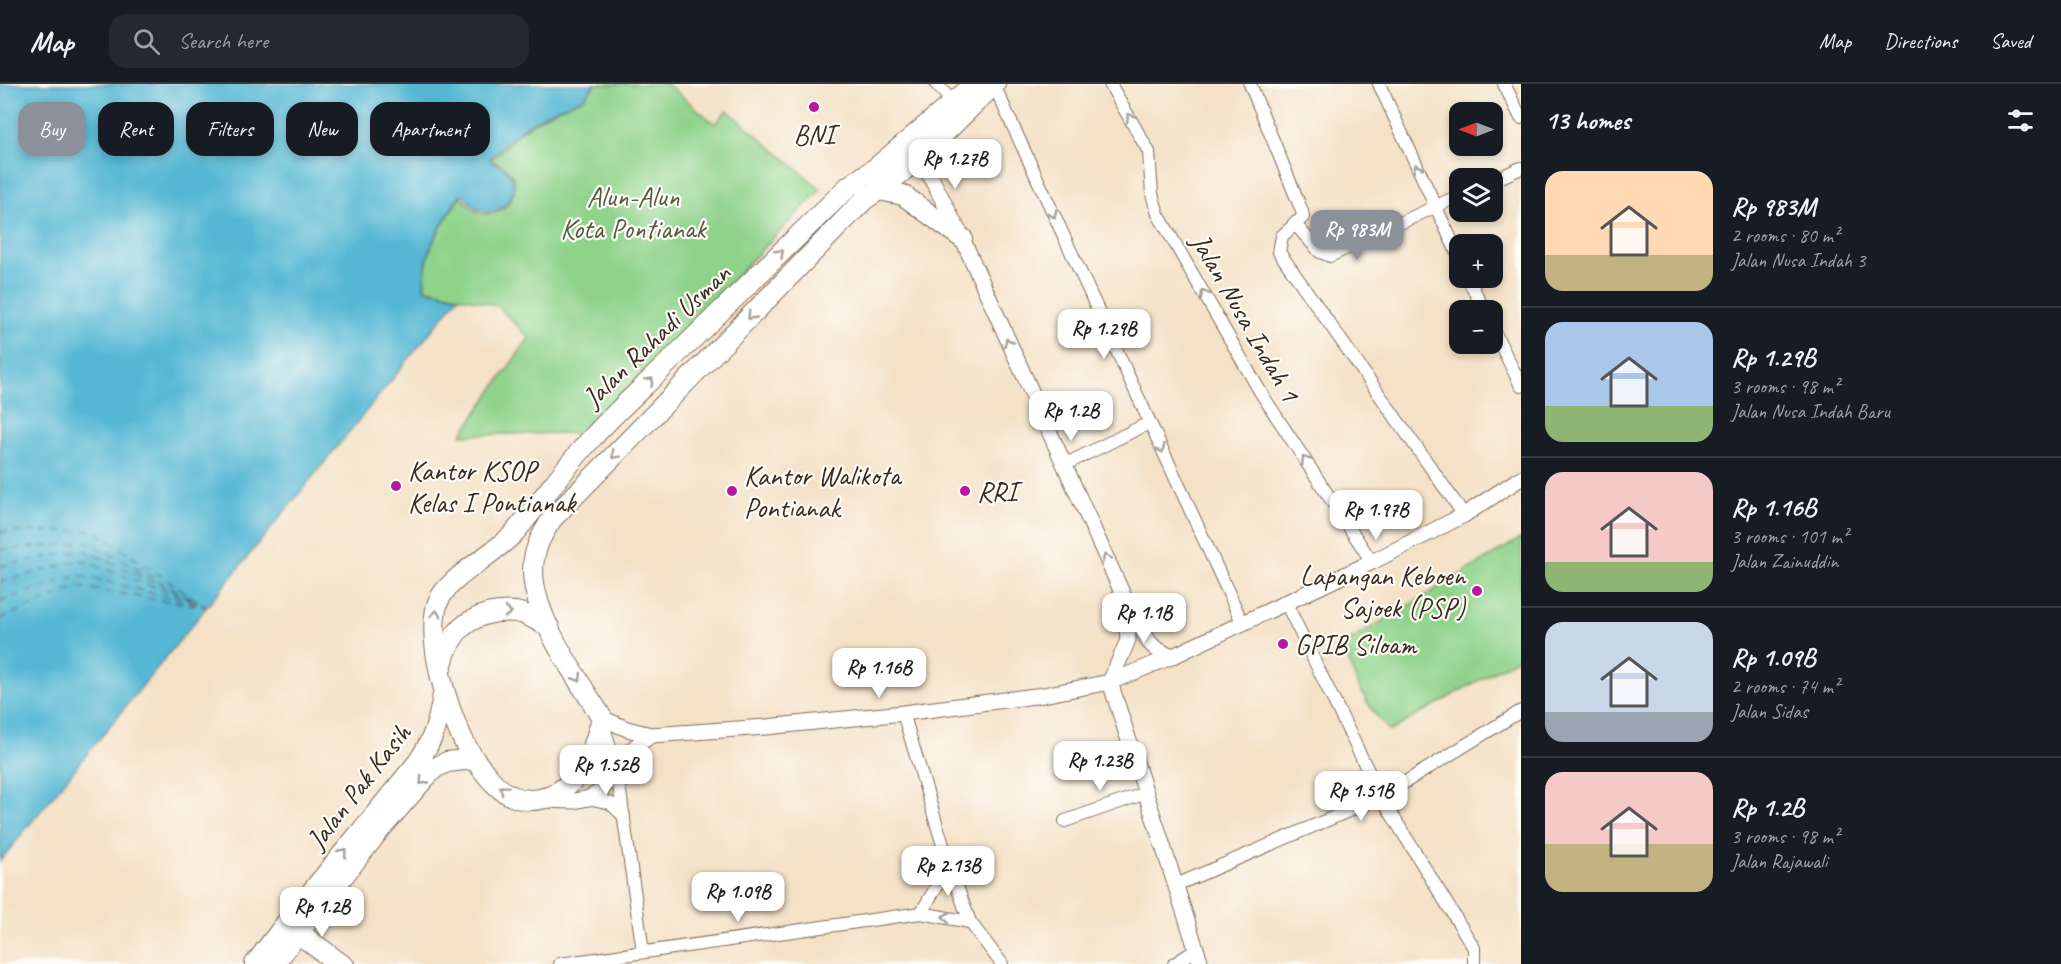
<!DOCTYPE html>
<meta charset="utf-8">
<style>
body{margin:0;font-family:Caveat,sans-serif;background:#242831;color:#f1f3f6;height:100vh;display:flex;flex-direction:column;font-size:22px;white-space:nowrap}
*{box-sizing:border-box;margin:0}
p{font-size:20px;color:#9ea1a6}
.icon{flex:none;width:33px;height:33px;fill:none;stroke:currentColor;stroke-width:2;stroke-linecap:round;stroke-linejoin:round}
.map{position:relative;flex:1;overflow:hidden}
.sheet{display:flex;flex-direction:column;background:#171b24;width:540px}
.sheet>*{flex:none}
.guide{position:absolute;left:18px;top:18px;width:570px;height:54px;display:flex;gap:12px}
.needle{width:39px;rotate:270deg}
.tools{position:absolute;left:1449px;top:18px;display:grid;gap:12px}
.tools a{display:grid;place-items:center;width:54px;height:54px;border-radius:12px;background:#171b24;box-shadow:0 3px 9px #0003;font-size:30px}
.price{position:absolute;translate:-50% -51px;padding:0 14px;border-radius:12px;background:#fff;color:#222;font-size:20px;line-height:39px;filter:drop-shadow(0 2px 3px #0008)}
.price::after{content:'';position:absolute;left:50%;top:36px;width:18px;height:14px;margin-left:-9px;background:inherit;clip-path:polygon(0 0,100% 0,50% 100%)}
.price.active{background:#8c9099;color:#fff}
ul{padding:0;list-style:none}
li{display:flex;align-items:center;gap:18px;height:150px;padding:0 24px}
li+li{border-top:2px solid #363941}
li span{display:grid;place-items:center;flex:none;width:168px;height:120px;border-radius:18px;color:#555}
li>.icon{margin-inline-start:auto}
span .icon{width:72px;height:72px;fill:#fffc;stroke-width:1}
li b{font-size:26px}
h2{display:flex;justify-content:space-between;align-items:center;height:72px;padding:0 24px;font-size:26px}
.pill{padding:0 21px;border-radius:18px;background:#171b24;box-shadow:0 3px 9px #0003;font-size:21px;line-height:54px}
.pill.active{background:#8c9099;color:#fff}
header{display:flex;align-items:center;gap:36px;box-sizing:border-box;height:84px;padding:0 30px;background:#171b24;border-bottom:2px solid #363941}
header strong{font-size:28px}
nav{display:flex;gap:33px;margin-inline-start:auto;font-size:21px}
.search{width:420px;height:54px;background:#242831;display:flex;align-items:center;gap:15px;box-sizing:border-box;padding:0 21px;border-radius:18px;color:#9ea1a6;font-size:22px}
main{display:flex;flex:1;min-height:0}
.map>svg:first-child{display:block}
.green{fill:#8fd38b;stroke:#657e54;stroke-width:1.5}
.water{fill:#55b7d4;stroke:#487079;stroke-width:1.5}
.lines{fill:none;stroke-linecap:round;stroke-linejoin:round}
.ferry{stroke:#445b5e;stroke-width:1.5;stroke-dasharray:8 6;stroke-linecap:butt}
.minor-casing{stroke:#7c6a59;stroke-width:14}
.tertiary-casing{stroke:#7c6a59;stroke-width:17}
.trunk-casing{stroke:#7c6a59;stroke-width:22}
.minor{stroke:#fff;stroke-width:12}
.tertiary{stroke:#fff;stroke-width:15}
.trunk{stroke:#fff;stroke-width:20}
.oneway{stroke:#a79f9a}
.poi-dot{fill:#b5179e;stroke:#fdfcf7;stroke-width:2}
.labels{text-anchor:middle;stroke-width:4.5;stroke-linejoin:round;paint-order:stroke}
.poi-label{font-size:28px;fill:#3b2a1e;stroke:#fdfcf7;text-anchor:start}
.park-label{font-size:28px;fill:#545d3f;stroke:#fdfcf7}
.street-label{font-size:28px;fill:#3b2a1e;stroke:#fdfcf7}
</style>
<header>
<strong>Map</strong>
<div class="search"><svg class="icon" aria-label="search" viewBox="0 0 24 24"><circle cx="10" cy="10" r="6"/><path d="M15 15l6 6"/></svg>Search here</div>
<nav><a>Map</a><a>Directions</a><a>Saved</a></nav>
</header>
<main>
<div class="map">
<svg width="1521" height="880" viewBox="0 0 1521 880">
<rect width="100%" height="100%" fill="#fdfcf7"/>
<filter id="ink" filterUnits="userSpaceOnUse"><feTurbulence type="fractalNoise" baseFrequency=".0167" numOctaves="2"/><feDisplacementMap in="SourceGraphic" scale="12" xChannelSelector="R" yChannelSelector="G"/><feConvolveMatrix kernelMatrix="1 2 1 2 8 2 1 2 1" color-interpolation-filters="sRGB"/></filter>
<filter id="wash" filterUnits="userSpaceOnUse"><feTurbulence type="fractalNoise" baseFrequency=".008" numOctaves="4" result="noise"/><feDisplacementMap in="SourceGraphic" scale="24" xChannelSelector="R" yChannelSelector="G"/><feGaussianBlur stdDeviation="1.35" result="paint"/><feColorMatrix in="noise" values="0 0 0 0 0 0 0 0 0 0 0 0 0 0 0 0 0 1.4 0 .05"/><feComposite in="paint" operator="in"/></filter>
<g filter="url(#wash)">
<rect width="100%" height="100%" fill="#f4e1c6"/>
<g class="green">
<path d="M596,0H667L715,40L727,26L821,105L580,353L571,349L461,351L529,254L498,222L425,204C424,163 440,145 461,112C465,117 469,123 474,126C505,146 538,90 491,76L521,47L548,30L584,14Z"/>
<path d="M1521,454V572L1390,647C1366,623 1352,593 1344,560Z"/>
</g>
<path class="water" d="M0,0H595L584,14L547,29L520,46L490,74L491,78C541,91 495,159 464,111H460C440,142 423,166 424,205L459,213L0,777Z"/>
<g class="lines">
<g class="ferry">
<path d="M0,448L95,447L207,523"/>
<path d="M0,466L88,458L198,518"/>
<path d="M0,482L84,466L193,516"/>
<path d="M0,498L81,476L203,521"/>
<path d="M0,517L79,491L197,520"/>
<path d="M0,535L77,503L206,523"/>
</g>
</g>
</g>
<g filter="url(#ink)">
<g class="lines">
<g class="minor-casing">
<g id="minor">
<path d="M936,0L954,19"/>
<path d="M1110,0L1149,68L1152,110L1158,130L1261,309L1372,478"/>
<path d="M1250,0L1302,127L1303,133L1282,152L1279,168L1464,431"/>
<path d="M1379,0L1460,175"/>
<path d="M1504,0L1521,34"/>
<path d="M994,1L1242,538"/>
<path d="M1492,97L1521,84"/>
<path d="M1294,139L1320,168L1330,172L1460,111"/>
<path d="M1468,194L1484,226"/>
<path d="M1492,243L1521,302"/>
<path d="M1064,381L1149,339"/>
<path d="M1285,517L1381,713L1474,864V880"/>
<path d="M903,629L949,781L970,838L1002,880"/>
<path d="M602,636L617,687L643,868"/>
<path d="M589,714L610,719L624,732"/>
<path d="M1065,737L1146,709"/>
<path d="M1176,801L1381,713L1521,627"/>
<path d="M921,829L949,781"/>
<path d="M301,845L348,880"/>
<path d="M295,852L332,880"/>
<path d="M560,880L921,829L970,838"/>
<path d="M1174,880L1196,866"/>
</g>
</g>
<g class="tertiary-casing">
<g id="tertiary">
<path d="M916,64L962,154L1124,513L1149,558L1155,564L1171,573"/>
<path d="M1110,598L1201,880"/>
<path d="M1110,598L1128,556L1125,523"/>
<path d="M602,634L627,645L651,651L766,643L903,629L1043,611L1110,598L1171,573L1372,478L1464,431L1521,394"/>
<path d="M541,716L574,717L589,714L601,707L631,666L651,651"/>
</g>
</g>
<g class="trunk-casing">
<g id="trunk">
<path d="M975,0L877,83L849,102C790,160 731,217 673,274C646,301 617,326 592,354C564,384 541,418 514,449C495,470 447,494 438,518C424,557 452,648 478,680C487,691 497,706 512,712C547,727 580,697 592,666C596,656 599,645 602,634C577,593 533,534 533,486C533,466 542,450 552,435L864,116C913,85 952,40 995,0"/>
<path d="M880,106L903,111L962,154"/>
<path d="M441,584C448,556 459,538 487,530C497,528 509,526 520,529C530,531 539,538 549,543"/>
<path d="M255,880L290,834L418,678C434,654 439,638 443,610"/>
<path d="M274,880L378,748L425,694L435,684L447,678L474,675"/>
</g>
</g>
<use href="#minor" class="minor"/>
<use href="#tertiary" class="tertiary"/>
<use href="#trunk" class="trunk"/>
</g>
<defs><path id="oneway-chevron" d="M-2-3.5L2.5 0L-2 3.5" fill="none" stroke-width="1.6" stroke-linecap="round" stroke-linejoin="round" transform="scale(1.5)"/></defs>
<g class="oneway">
<use href="#oneway-chevron" transform="translate(1130 33) rotate(-121)"/>
<use href="#oneway-chevron" transform="translate(1417 84) rotate(-114)"/>
<use href="#oneway-chevron" transform="translate(1053 130) rotate(65)"/>
<use href="#oneway-chevron" transform="translate(780 169) rotate(-44)"/>
<use href="#oneway-chevron" transform="translate(1204 210) rotate(-120)"/>
<use href="#oneway-chevron" transform="translate(751 232) rotate(134)"/>
<use href="#oneway-chevron" transform="translate(1008 258) rotate(-114)"/>
<use href="#oneway-chevron" transform="translate(650 297) rotate(-45)"/>
<use href="#oneway-chevron" transform="translate(1161 365) rotate(65)"/>
<use href="#oneway-chevron" transform="translate(615 371) rotate(134)"/>
<use href="#oneway-chevron" transform="translate(1305 376) rotate(-123)"/>
<use href="#oneway-chevron" transform="translate(1106 474) rotate(-114)"/>
<use href="#oneway-chevron" transform="translate(508 528)"/>
<use href="#oneway-chevron" transform="translate(436 530) rotate(-83)"/>
<use href="#oneway-chevron" transform="translate(578 594) rotate(59)"/>
<use href="#oneway-chevron" transform="translate(423 697) rotate(134)"/>
<use href="#oneway-chevron" transform="translate(503 705) rotate(-143)"/>
<use href="#oneway-chevron" transform="translate(343 768) rotate(-51)"/>
<use href="#oneway-chevron" transform="translate(946 833) rotate(-170)"/>
</g>
</g>
<g class="poi-dot">
<circle cx="814" cy="23" r="6"/>
<circle cx="396" cy="402" r="6"/>
<circle cx="732" cy="407" r="6"/>
<circle cx="965" cy="407" r="6"/>
<circle cx="1477" cy="507" r="6"/>
<circle cx="1283" cy="560" r="6"/>
</g>
<g class="labels">
<g class="poi-label">
<text x="814" y="60" text-anchor="middle">BNI</text>
<text x="408" y="396">Kantor KSOP<tspan x="408" dy="32">Kelas I Pontianak</tspan></text>
<text x="744" y="401">Kantor Walikota<tspan x="744" dy="32">Pontianak</tspan></text>
<text x="977" y="417">RRI</text>
<text x="1465" y="501" text-anchor="end">Lapangan Keboen<tspan x="1465" dy="32">Sajoek (PSP)</tspan></text>
<text x="1295" y="570">GPIB Siloam</text>
</g>
<g class="park-label">
<text x="633" y="122">Alun-Alun<tspan x="633" dy="32">Kota Pontianak</tspan></text>
</g>
<g class="street-label">
<text transform="translate(1246 233) rotate(60)" y="10">Jalan Nusa Indah 1</text>
<text transform="translate(656 251) rotate(-44)" y="10">Jalan Rahadi Usman</text>
<text transform="translate(358 702) rotate(-52)" y="10">Jalan Pak Kasih</text>
</g>
</g>
</svg>
<div class="tools">
<a><svg class="needle" viewBox="-14 -14 28 28"><path d="M0-13l5 13h-10z" fill="#e53935"/><path d="M0 13l5-13h-10z" fill="#9ea1a6"/></svg></a>
<a><svg class="icon" aria-label="layers" viewBox="0 0 24 24"><path d="M12 4l9 5-9 5-9-5zM3 14l9 5 9-5"/></svg></a>
<a>+</a>
<a>−</a>
</div>
<b class="price" style="left:955px;top:106px">Rp 1.27B</b>
<b class="price active" style="left:1357px;top:177px">Rp 983M</b>
<b class="price" style="left:1104px;top:276px">Rp 1.29B</b>
<b class="price" style="left:1071px;top:358px">Rp 1.2B</b>
<b class="price" style="left:1376px;top:457px">Rp 1.97B</b>
<b class="price" style="left:1144px;top:560px">Rp 1.1B</b>
<b class="price" style="left:879px;top:615px">Rp 1.16B</b>
<b class="price" style="left:1100px;top:708px">Rp 1.23B</b>
<b class="price" style="left:606px;top:712px">Rp 1.52B</b>
<b class="price" style="left:1361px;top:738px">Rp 1.51B</b>
<b class="price" style="left:948px;top:813px">Rp 2.13B</b>
<b class="price" style="left:738px;top:839px">Rp 1.09B</b>
<b class="price" style="left:322px;top:854px">Rp 1.2B</b>
<div class="guide">
<a class="pill active">Buy</a>
<a class="pill">Rent</a>
<a class="pill">Filters</a>
<a class="pill">New</a>
<a class="pill">Apartment</a>
</div>
</div>
<section class="sheet">
<h2>13 homes<svg class="icon" aria-label="filters" viewBox="0 0 24 24"><path d="M4 7h16M4 17h16"/><circle cx="9" cy="7" r="2"/><circle cx="15" cy="17" r="2"/></svg></h2>
<ul>
<li><span style="background:linear-gradient(#ffd9b3 70%,#c2b280 0)"><svg class="icon" aria-label="home" viewBox="0 0 24 24"><path d="M3 11l9-7 9 7M6 9v11h12V9"/></svg></span><div><b>Rp 983M</b><p>2 rooms · 80 m²</p><p>Jalan Nusa Indah 3</p></div></li>
<li><span style="background:linear-gradient(#a9c7e8 70%,#8fb573 0)"><svg class="icon" aria-label="home" viewBox="0 0 24 24"><path d="M3 11l9-7 9 7M6 9v11h12V9"/></svg></span><div><b>Rp 1.29B</b><p>3 rooms · 98 m²</p><p>Jalan Nusa Indah Baru</p></div></li>
<li><span style="background:linear-gradient(#f6c9c9 75%,#8fb573 0)"><svg class="icon" aria-label="home" viewBox="0 0 24 24"><path d="M3 11l9-7 9 7M6 9v11h12V9"/></svg></span><div><b>Rp 1.16B</b><p>3 rooms · 101 m²</p><p>Jalan Zainuddin</p></div></li>
<li><span style="background:linear-gradient(#c9d6e8 75%,#9aa5b1 0)"><svg class="icon" aria-label="home" viewBox="0 0 24 24"><path d="M3 11l9-7 9 7M6 9v11h12V9"/></svg></span><div><b>Rp 1.09B</b><p>2 rooms · 74 m²</p><p>Jalan Sidas</p></div></li>
<li><span style="background:linear-gradient(#f6c9c9 60%,#c2b280 0)"><svg class="icon" aria-label="home" viewBox="0 0 24 24"><path d="M3 11l9-7 9 7M6 9v11h12V9"/></svg></span><div><b>Rp 1.2B</b><p>3 rooms · 98 m²</p><p>Jalan Rajawali</p></div></li>
</ul>
</section>
</main>
